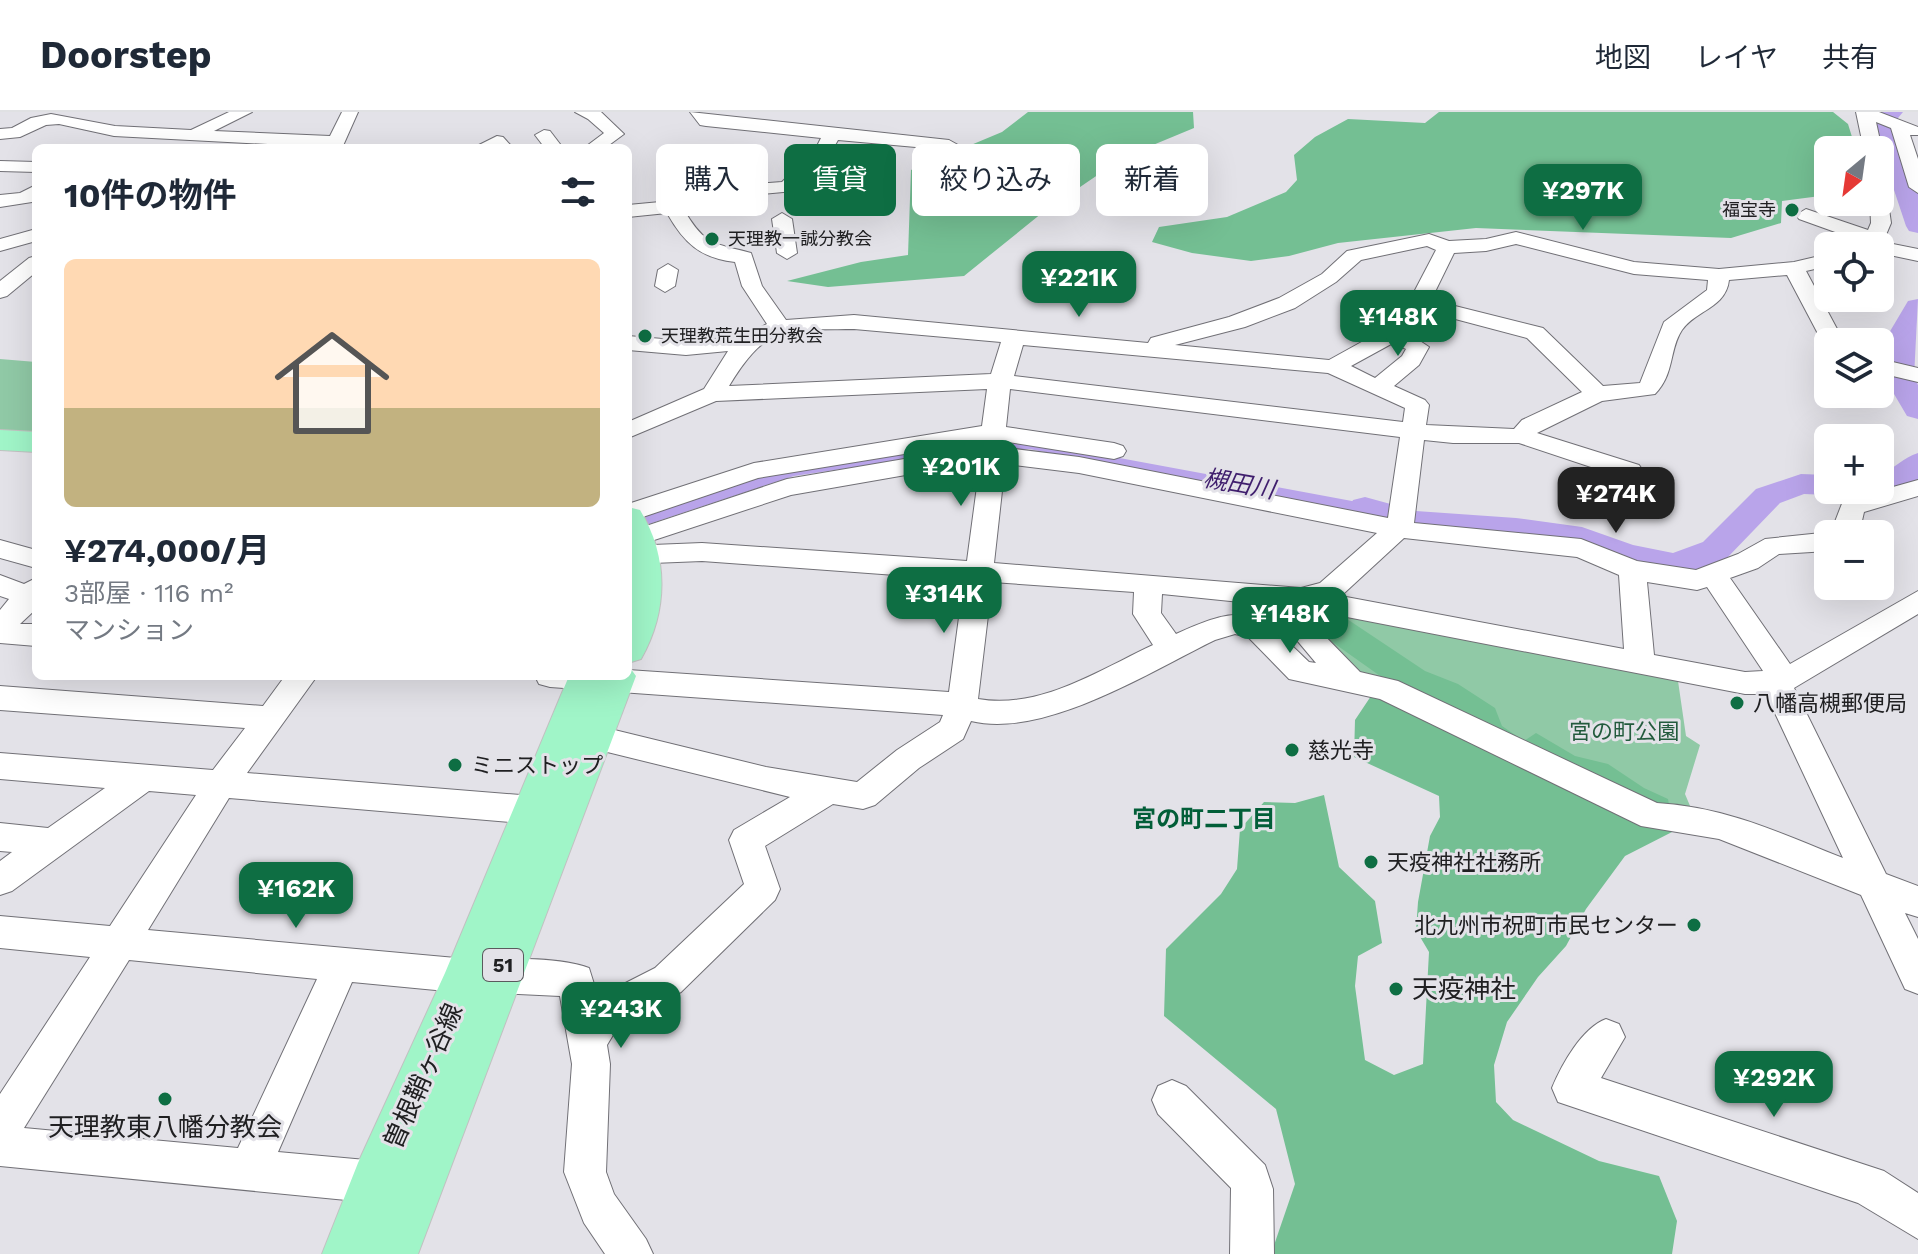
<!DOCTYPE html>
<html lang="ja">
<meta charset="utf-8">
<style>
body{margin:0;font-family:"Work Sans","Noto Sans JP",sans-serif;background:#f6f6f7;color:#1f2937;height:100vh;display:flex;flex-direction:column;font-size:30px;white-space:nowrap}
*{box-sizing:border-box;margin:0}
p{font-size:26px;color:#747a83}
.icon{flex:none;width:44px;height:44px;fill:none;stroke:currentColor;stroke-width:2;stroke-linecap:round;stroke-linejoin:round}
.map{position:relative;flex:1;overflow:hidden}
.side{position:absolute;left:32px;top:32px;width:600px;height:536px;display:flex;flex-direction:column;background:#fff;border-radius:12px;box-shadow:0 8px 32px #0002}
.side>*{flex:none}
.hud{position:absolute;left:656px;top:32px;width:760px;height:72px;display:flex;gap:16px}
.needle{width:52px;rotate:209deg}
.tools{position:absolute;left:1814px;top:24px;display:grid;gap:16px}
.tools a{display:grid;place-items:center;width:80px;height:80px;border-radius:12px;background:#fff;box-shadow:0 8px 32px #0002;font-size:40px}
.price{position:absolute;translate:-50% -68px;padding:0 18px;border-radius:16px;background:#0e6e43;color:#fff;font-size:26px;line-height:52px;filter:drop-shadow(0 2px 4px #0008)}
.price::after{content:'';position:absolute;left:50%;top:48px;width:24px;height:18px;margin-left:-12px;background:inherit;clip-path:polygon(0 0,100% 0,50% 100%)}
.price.on{background:#222;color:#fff}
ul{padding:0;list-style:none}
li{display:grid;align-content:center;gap:16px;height:424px;padding:0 32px}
li span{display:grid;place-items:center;height:248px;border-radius:12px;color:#555}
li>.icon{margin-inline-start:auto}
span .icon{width:144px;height:144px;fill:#fffc;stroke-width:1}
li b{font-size:34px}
h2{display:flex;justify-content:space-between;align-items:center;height:96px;padding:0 32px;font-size:34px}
.pill{padding:0 28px;border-radius:12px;background:#fff;box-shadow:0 8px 32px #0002;font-size:28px;line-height:72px}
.pill.on{background:#0e6e43;color:#fff}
header{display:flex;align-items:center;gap:48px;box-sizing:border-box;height:112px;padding:0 40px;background:#fff;border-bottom:2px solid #e0e1e3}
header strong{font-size:38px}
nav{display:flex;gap:44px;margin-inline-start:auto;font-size:28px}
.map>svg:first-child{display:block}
.green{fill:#90c9a6}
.forest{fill:#74bf93}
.water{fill:#b9a4ea}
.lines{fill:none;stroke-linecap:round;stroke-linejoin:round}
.river{fill:#b9a4ea;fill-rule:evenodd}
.minor-casing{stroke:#717076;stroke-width:2}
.major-casing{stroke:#c1c1c1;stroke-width:2}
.minor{fill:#fff;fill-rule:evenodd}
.major{fill:#a0f5c8;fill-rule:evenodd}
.poi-dot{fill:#0e6e43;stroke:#e3e2e8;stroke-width:3}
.labels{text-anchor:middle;stroke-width:6;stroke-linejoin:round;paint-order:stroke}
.far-poi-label{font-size:18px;fill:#202022;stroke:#e3e2e8;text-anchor:start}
.shield{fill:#e3e2e8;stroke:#5a5a5d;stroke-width:2}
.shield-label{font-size:20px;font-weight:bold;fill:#202022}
.poi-label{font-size:22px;fill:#202022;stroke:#e3e2e8;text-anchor:start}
.park-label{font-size:22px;fill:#235b3d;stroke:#e3e2e8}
.water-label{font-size:24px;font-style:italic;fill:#3f1e6d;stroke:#e3e2e8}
.neighbourhood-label{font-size:24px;font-weight:bold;fill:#025e38;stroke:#e3e2e8}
.near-poi-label{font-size:26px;fill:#202022;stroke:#e3e2e8;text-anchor:start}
.near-street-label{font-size:26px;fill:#202022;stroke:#e3e2e8}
</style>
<header>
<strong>Doorstep</strong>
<nav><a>地図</a><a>レイヤ</a><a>共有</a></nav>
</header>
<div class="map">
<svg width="1918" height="1142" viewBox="0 0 1918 1142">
<rect width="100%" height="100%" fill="#e3e2e8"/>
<g class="green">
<path d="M0,247L36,250V321L0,319Z"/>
<path d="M1309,494L1678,569L1686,624L1700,633L1685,682L1693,701L1652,697L1354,561L1311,515Z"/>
</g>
<g class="forest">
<path d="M1028,0H1193L1194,16L1124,45L1042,101L964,164L828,175L787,169L861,150L908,143L911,58L1002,20Z"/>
<path d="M1439,0H1833L1848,12L1856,38H1828V83L1782,89L1781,111L1731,126L1476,116L1338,131L1289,144L1251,149L1192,141L1152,130L1159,115L1227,105L1286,80L1297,68L1294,43L1315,25L1348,7L1425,11Z"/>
<path d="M1347,507L1425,559L1458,572L1495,596L1502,614L1524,629L1536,621L1575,644L1608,652L1644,676L1668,687L1674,719L1625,744L1586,797L1566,834L1538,865L1507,910L1494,953L1496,990L1513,1008L1599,1049L1659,1064L1677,1109L1672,1142H1271L1295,1072L1276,997L1164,904L1166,837L1221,782L1237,757L1240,717L1264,690L1295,691L1324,683L1339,755L1375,789L1382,831L1358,844L1355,874L1365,948L1394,963L1423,952L1429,840L1416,818L1418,790L1430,724L1440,705L1439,684L1354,645L1355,608L1383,566L1328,527L1327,517Z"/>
</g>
<path class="water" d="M1004,329L1044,332L1368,392L1388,398L1391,403L1343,397L1029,337L951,341L794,364L628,419V406L772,359L958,330Z"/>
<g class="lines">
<g class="river">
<path d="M1878,0H1903L1898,6V24L1918,80V121L1909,119L1906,114L1876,24Z"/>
<path d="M1918,187L1914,265L1918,273V307L1907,304L1884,265L1889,221L1908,189Z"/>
<path d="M1918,341V368C1905,379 1888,382 1871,378H1880V360C1895,358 1903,345 1918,341Z"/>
<path d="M1801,362L1828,363V378H1841L1828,383L1804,382L1780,391L1727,446L1675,465L1615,451L1577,437L1516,428L1416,421L1353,404L1349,396L1353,388L1365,385L1416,399L1516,406L1582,415L1633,433L1673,441L1703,430L1756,377Z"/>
</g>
<g class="minor-casing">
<g id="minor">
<path d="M229,0H252L214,19L330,24L342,0H358L342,36L114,24L59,12L46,13L20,25L0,27V17L12,16L31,6L51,2L115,14L191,18Z"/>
<path d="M575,0H601L624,22L605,36H584L604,21L588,7Z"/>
<path d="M690,0L949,28L958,33L949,38L838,28L830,42L794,79L719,86L684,98C705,134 714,131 751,141L762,174L786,208L854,203L1148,231L1151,226L1229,205L1279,186L1322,162L1347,139L1429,122L1449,129L1486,127L1516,120L1634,150L1719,157L1794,150L1828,142V154L1806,159L1844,230H1828V235H1825L1787,163L1729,168C1726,196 1696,198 1682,218C1669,237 1675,262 1655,282L1602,289L1537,321L1639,353L1643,359L1639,365H1621L1519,331H1453L1424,328L1414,411L1581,427L1637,449L1696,458L1738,442L1765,427L1831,420L1843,389L1918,368V384L1864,400L1859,422H1828V439L1779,442L1758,456L1730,466L1790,552L1918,479V502L1794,576L1886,762L1918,774V805L1905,801L1918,827V882L1905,877L1861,783L1719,727L1641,714L1380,587L1289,567L1248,525L1235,522L1215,528C1149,560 1044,627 971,609L963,627L919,656L875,693L863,697L833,692L765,734L780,777L775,788L681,880L619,913L607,933L610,952L606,1060L614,1082L646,1127L653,1142H605L584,1111L564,1060L572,952L560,884L499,881L486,876L483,869L480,876L467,881L352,870L278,1040L377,1049L392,1055L398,1070L392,1085L377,1091L0,1054V982L90,845L0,836V804L110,814L196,683L149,679L12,779L0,783V749L12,740L0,739V711L48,716L105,676L0,667V641L213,658L245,616L0,598V574L263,594L285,564H317L247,661L533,684L545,688L549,698L545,708L533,712L229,686L148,818L467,847L480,852L483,859L486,852C510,843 565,847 589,856L598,885L655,856L744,772L729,728L734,718L790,685L583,634L578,625L583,616L594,613L766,655L857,670L897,638L940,610L943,603L550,575L539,572L535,564H628V558L949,580L964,468L702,449L628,452V434L702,431L967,449L980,352L963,353L791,383L639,433L630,430L628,420L787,367L963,337H983L984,329L758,366L628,410V392L754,351L982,314L987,277L716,289L628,326V310L704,277L728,239L686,243L628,238V224L686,229L741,225L767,212L742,174L735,150C700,146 684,131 667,101L628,105V93L671,89L717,75L782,70L816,36L821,26L706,14L700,13ZM1516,132L1634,162L1708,168L1707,178L1664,210L1640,271L1603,274L1543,216L1431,188L1454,141L1486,139ZM1427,134L1436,138L1401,205L1385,217L1329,248L1175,233L1245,215L1295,196L1336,170L1361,148ZM1425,199L1527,226L1582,280L1522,308L1514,317L1426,313L1429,293L1425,288L1394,274L1419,253L1429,235L1408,221L1418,213ZM854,217L1001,230L991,262L729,274C767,211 785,218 854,217ZM1393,231L1406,237L1402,244L1375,266L1351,254ZM1023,233L1328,261L1405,296L1403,310L1014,264ZM1010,277L1400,325L1388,406L1079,345L1007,336L1008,330L1114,347L1123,344L1126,339L1123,334L1114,331L1006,315ZM1005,352L1079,361L1377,421L1320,471L1301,476L994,451ZM1404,426L1577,445L1619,463L1624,537L1341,484ZM992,470L1134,480L1133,502L1153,533C1099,558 1040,598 978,587ZM1647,470L1697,478L1707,475L1763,559L1745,560L1654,543ZM1162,482L1288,495L1290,520L1316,551L1309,550C1256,499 1247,489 1176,522L1161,501ZM1316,499L1745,582H1766L1843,746C1780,721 1726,695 1657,691L1398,569L1360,560L1318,517ZM129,848L317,867L238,1036L24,1016Z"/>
<path d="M1856,0H1879L1918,15V23H1910L1918,47V81L1909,75L1891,16L1876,10L1882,38L1880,41V38H1864Z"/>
<path d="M544,18L550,19L563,36H545L535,23Z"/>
<path d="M497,24L503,25L513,36H473Z"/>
<path d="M0,49L36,50V60L0,59Z"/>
<path d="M36,73V87L32,90L0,95V83L20,81Z"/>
<path d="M1880,85L1888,90L1891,111L1883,130L1918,137V149L1880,141V134H1862L1863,130L1799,107L1796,103L1806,97L1868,118L1871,111L1870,90H1880Z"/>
<path d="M782,101L792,107L797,141L787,147L777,141L772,107Z"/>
<path d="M36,117V129L0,139V127Z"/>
<path d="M36,144V160L7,184L0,186V169L29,146Z"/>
<path d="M668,152L678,158L675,174L665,180L655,174L658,158Z"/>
<path d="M1880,247L1918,256V270L1880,261Z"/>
<path d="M0,428L36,438V456L0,446Z"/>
<path d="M0,463L24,472L36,466V497L20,512H36V534L0,531V498L9,487L0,484Z"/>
<path d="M1606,907L1619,912L1625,925L1601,966L1884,1059L1918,1081V1127L1858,1091L1558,990L1552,976C1562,952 1582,916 1606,907Z"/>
<path d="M1172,968L1186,974L1265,1053L1273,1077L1274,1142H1230L1231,1076L1158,1002L1152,988L1158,974Z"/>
</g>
</g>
<g class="major-casing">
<g id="major">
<path d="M0,318L36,320V340L0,338Z"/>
<path d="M628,395L640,398C669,445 668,499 641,547L628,551Z"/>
<path d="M628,553L636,564L418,1142H322L358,1051L445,861L569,564H628Z"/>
</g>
</g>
<use href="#minor" class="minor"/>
<use href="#major" class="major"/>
</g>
<g class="poi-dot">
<circle cx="1792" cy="98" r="8"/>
<circle cx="712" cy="127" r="8"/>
<circle cx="645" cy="224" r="8"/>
<circle cx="1737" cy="591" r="8"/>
<circle cx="1292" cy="638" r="8"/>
<circle cx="455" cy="653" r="8"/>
<circle cx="1371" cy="750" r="8"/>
<circle cx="1694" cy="813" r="8"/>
<circle cx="1396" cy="877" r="8"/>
<circle cx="165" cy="987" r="8"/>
</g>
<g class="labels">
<g class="far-poi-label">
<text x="1776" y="104" text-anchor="end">福宝寺</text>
<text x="728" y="133">天理教一誠分教会</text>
<text x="661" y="230">天理教荒生田分教会</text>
</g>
<rect class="shield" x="483" y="837" width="40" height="32" rx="6"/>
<g class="shield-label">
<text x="503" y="860">51</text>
</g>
<g class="poi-label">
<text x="1753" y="599">八幡高槻郵便局</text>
<text x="1308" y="646">慈光寺</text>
<text x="471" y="661">ミニストップ</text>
<text x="1387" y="758">天疫神社社務所</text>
<text x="1678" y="821" text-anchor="end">北九州市祝町市民センター</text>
</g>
<g class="park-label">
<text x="1624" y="627">宮の町公園</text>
</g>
<g class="water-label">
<text transform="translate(1239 372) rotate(10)" y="8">槻田川</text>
</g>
<g class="neighbourhood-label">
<text x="1204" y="715">宮の町二丁目</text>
</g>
<g class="near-poi-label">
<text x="1412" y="886">天疫神社</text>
<text x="165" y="1024" text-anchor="middle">天理教東八幡分教会</text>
</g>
<g class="near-street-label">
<text transform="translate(423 964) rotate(-66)" y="9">曽根鞘ヶ谷線</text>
</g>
</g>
</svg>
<div class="tools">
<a><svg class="needle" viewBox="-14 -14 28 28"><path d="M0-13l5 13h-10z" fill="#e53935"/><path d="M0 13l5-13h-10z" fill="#747a83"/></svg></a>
<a><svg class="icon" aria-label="locate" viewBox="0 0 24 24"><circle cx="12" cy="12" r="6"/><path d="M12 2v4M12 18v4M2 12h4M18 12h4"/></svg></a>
<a><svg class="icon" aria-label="layers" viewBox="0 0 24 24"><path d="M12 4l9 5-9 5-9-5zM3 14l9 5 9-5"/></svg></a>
<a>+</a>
<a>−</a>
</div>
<b class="price" style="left:1583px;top:120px">¥297K</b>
<b class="price" style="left:1079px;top:207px">¥221K</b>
<b class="price" style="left:1398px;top:246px">¥148K</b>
<b class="price" style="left:961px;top:396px">¥201K</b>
<b class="price on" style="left:1616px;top:423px">¥274K</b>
<b class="price" style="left:944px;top:523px">¥314K</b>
<b class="price" style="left:1290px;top:543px">¥148K</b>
<b class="price" style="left:296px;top:818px">¥162K</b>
<b class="price" style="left:621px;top:938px">¥243K</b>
<b class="price" style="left:1774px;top:1007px">¥292K</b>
<div class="hud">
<a class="pill">購入</a>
<a class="pill on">賃貸</a>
<a class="pill">絞り込み</a>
<a class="pill">新着</a>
</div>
<section class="side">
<h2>10件の物件<svg class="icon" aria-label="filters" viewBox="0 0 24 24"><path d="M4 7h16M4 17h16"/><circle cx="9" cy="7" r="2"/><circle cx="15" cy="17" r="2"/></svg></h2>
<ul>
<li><span style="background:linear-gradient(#ffd9b3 60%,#c2b280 0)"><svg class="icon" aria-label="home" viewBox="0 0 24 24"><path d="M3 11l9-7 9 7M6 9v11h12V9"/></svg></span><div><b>¥274,000/月</b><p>3部屋 · 116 m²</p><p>マンション</p></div></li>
</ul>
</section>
</div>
